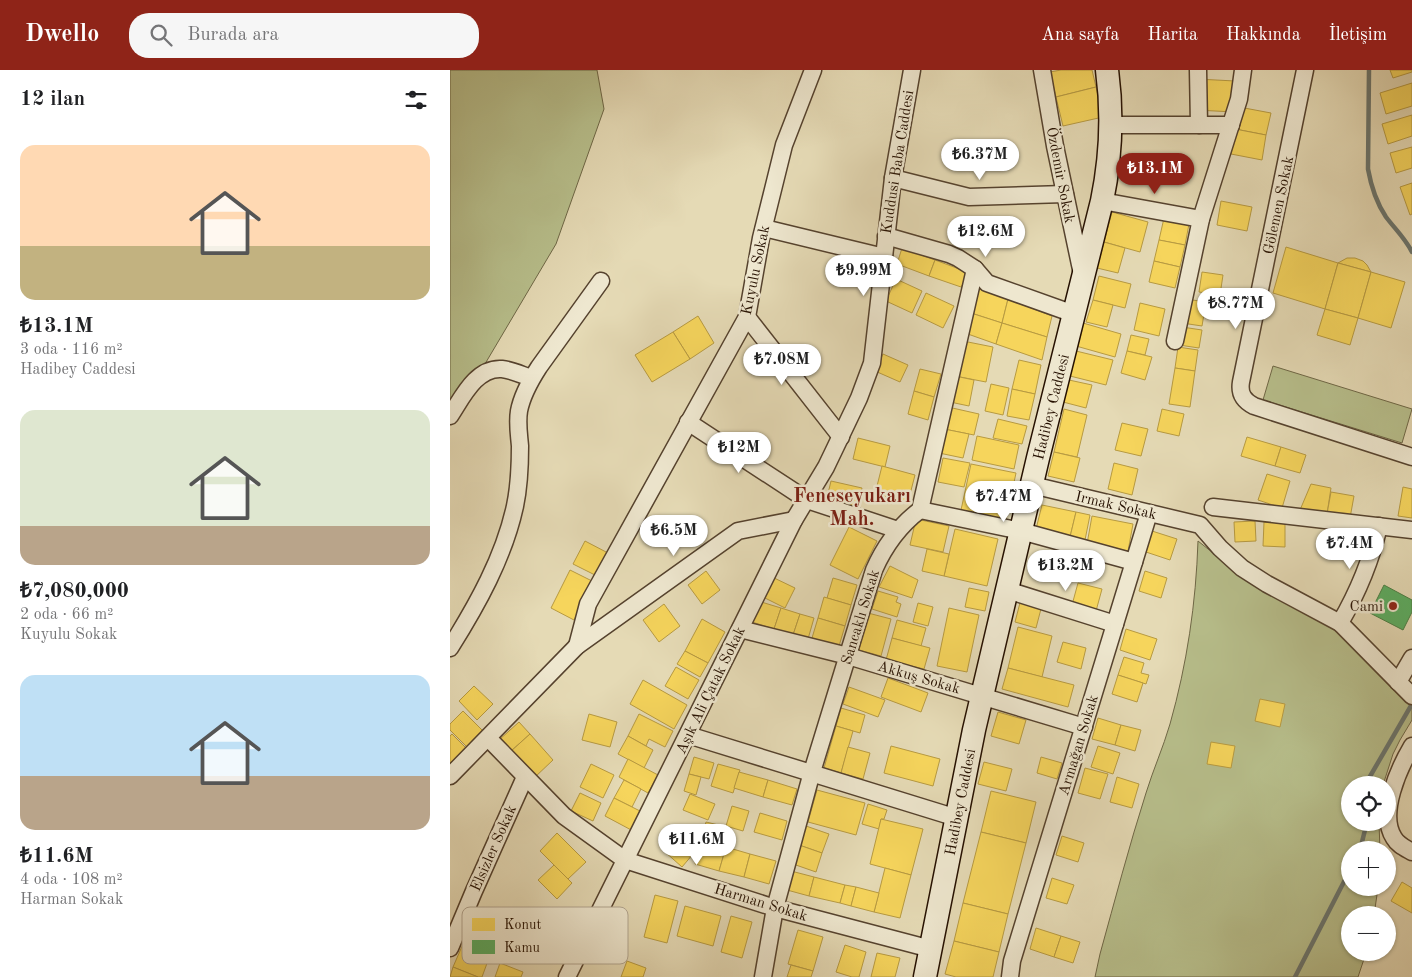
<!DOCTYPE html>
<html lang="tr">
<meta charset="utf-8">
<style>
body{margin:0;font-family:"Old Standard TT",serif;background:#f6f6f6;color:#202124;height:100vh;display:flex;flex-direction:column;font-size:19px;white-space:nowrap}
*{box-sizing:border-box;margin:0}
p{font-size:16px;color:#757577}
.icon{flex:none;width:28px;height:28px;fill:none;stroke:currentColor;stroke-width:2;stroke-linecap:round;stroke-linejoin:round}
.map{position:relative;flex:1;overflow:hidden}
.side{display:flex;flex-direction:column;background:#fff;width:450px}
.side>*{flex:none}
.tools{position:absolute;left:891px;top:706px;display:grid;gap:10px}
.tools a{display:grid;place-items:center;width:55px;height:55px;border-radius:50%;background:#fff;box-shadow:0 1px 4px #0004;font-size:25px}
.price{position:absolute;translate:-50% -42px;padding:0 11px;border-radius:18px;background:#fff;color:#222;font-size:16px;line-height:32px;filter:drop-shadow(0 1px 2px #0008)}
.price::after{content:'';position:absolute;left:50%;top:30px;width:15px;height:11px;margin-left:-8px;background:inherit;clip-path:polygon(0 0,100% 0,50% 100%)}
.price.active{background:#8f2418;color:#fff}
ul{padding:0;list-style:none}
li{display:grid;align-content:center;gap:10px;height:265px;padding:0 20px}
li span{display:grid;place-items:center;height:155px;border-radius:15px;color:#555}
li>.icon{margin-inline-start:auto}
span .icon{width:90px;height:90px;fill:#fffc;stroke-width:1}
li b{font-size:21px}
h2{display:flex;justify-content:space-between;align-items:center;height:60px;padding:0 20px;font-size:21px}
header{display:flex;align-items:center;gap:30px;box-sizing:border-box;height:70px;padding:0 25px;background:#8f2418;color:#fff}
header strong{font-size:24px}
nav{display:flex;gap:28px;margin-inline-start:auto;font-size:18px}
.search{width:350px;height:45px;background:#f6f6f6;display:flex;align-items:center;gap:12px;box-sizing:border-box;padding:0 18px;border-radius:20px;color:#757577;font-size:19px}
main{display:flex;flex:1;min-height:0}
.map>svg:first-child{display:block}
.green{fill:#b7be8b;stroke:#6e6746}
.homes{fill:#f6d55c;stroke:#b79a41}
.public{fill:#5aae61;stroke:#4a7f44}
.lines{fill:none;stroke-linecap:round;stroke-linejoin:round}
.stream{stroke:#6a756e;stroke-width:4.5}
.street-casing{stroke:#55422e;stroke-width:19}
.secondary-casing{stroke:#251001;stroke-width:25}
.street{stroke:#eee7cf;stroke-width:16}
.secondary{stroke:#eee7cf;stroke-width:22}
.poi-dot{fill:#8f2418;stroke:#eee7cf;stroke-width:2}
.labels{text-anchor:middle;stroke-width:5;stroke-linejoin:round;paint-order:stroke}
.street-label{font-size:15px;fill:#251001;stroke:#eee7cf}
.poi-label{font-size:15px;fill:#251001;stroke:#eee7cf;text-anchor:end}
.district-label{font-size:20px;font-weight:bold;fill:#7a1f14;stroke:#eee7cf}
.key{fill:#eee7cf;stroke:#b2a691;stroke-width:1}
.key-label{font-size:14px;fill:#251001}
</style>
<header>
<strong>Dwello</strong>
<div class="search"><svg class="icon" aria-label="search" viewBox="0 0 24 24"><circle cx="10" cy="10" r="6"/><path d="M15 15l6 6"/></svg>Burada ara</div>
<nav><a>Ana sayfa</a><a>Harita</a><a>Hakkında</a><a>İletişim</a></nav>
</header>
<main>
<section class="side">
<h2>12 ilan<svg class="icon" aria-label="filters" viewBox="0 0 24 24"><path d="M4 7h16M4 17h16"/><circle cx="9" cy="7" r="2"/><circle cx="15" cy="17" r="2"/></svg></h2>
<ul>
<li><span style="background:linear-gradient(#ffd9b3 65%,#c2b280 0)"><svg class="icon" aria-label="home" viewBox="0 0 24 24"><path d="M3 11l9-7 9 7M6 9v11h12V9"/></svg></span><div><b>₺13.1M</b><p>3 oda · 116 m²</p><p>Hadibey Caddesi</p></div></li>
<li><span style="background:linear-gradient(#dfe7d0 75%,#b9a48a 0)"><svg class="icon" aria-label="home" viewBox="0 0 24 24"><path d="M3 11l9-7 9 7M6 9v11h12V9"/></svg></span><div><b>₺7,080,000</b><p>2 oda · 66 m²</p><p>Kuyulu Sokak</p></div></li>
<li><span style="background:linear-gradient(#bfe0f5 65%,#b9a48a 0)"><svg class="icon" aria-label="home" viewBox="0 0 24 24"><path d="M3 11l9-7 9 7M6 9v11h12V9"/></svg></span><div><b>₺11.6M</b><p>4 oda · 108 m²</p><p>Harman Sokak</p></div></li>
</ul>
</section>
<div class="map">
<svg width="962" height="907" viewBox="0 0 962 907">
<rect width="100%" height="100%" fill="#e5dab5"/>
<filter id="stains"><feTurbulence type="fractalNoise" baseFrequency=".004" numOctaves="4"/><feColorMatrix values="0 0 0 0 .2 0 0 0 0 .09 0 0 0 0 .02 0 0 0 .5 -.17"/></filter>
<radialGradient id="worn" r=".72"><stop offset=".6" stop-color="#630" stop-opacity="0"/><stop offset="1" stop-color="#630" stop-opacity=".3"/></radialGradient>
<g class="green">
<path d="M0,0H147L154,39L106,174L0,353Z"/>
<path d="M823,296L962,339L952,373L813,330Z"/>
<path d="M748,471L782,498L875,550L923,594L962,637V650L950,670L943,684L933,715H900V752L929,753L930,780H900V818H928L924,845H900V882L916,883L908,907H645L650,884C665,830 679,776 696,723C703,700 713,678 720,654C737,594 746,533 748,471Z"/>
</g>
<g class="homes">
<path d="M611,0H642L646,17L606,27L600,2Z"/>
<path d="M940,0H962V2L943,8Z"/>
<path d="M747,9L785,11L784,42L746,40Z"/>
<path d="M962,13V36L936,44L930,23Z"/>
<path d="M646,17L653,47L613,56L606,27Z"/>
<path d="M789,37L821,43L816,65L785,59Z"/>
<path d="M962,45V66L938,74L932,54Z"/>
<path d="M785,59L816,65L812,90L781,84Z"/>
<path d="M962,77V98L946,103L940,83Z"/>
<path d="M962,113V144L960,145L950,117Z"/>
<path d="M771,131L802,137L797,161L767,155Z"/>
<path d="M662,142L698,152L690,182L654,172Z"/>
<path d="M714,148L739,154L735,175L709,170Z"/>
<path d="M709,170L735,175L730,197L704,191Z"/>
<path d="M654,172L675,178L668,203L647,198Z"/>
<path d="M836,177L888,193L875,239L823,223Z"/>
<path d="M452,178L485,190L479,206L447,194Z"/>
<path d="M897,188H905L913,191L917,195L921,202L888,193Z"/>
<path d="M485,190L520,203L511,217L479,206Z"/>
<path d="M704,191L730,197L725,218L699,212Z"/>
<path d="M888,193L921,202L908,248L875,239Z"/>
<path d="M752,202L773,205L770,225L749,222Z"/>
<path d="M921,202L955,212L941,258L908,248Z"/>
<path d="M649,206L681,214L675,238L643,230Z"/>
<path d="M446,209L472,221L462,243L436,231Z"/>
<path d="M529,219L558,229L552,253L521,243Z"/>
<path d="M476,223L504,236L493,258L466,245Z"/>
<path d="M558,229L602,246L597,267L552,253Z"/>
<path d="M736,229L756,232L752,256L732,253Z"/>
<path d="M643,230L663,235L657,257L636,252Z"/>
<path d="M690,233L715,239L709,266L684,260Z"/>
<path d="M875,239L908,248L900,275L867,265Z"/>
<path d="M521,243L552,253L546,274L515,263Z"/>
<path d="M248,246L264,273L240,289L223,262Z"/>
<path d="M552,253L597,267L592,290L546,274Z"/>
<path d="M633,253L671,264L665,287L626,276Z"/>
<path d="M732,257L752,260L749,278L729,275Z"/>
<path d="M223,262L240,289L202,312L185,285Z"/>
<path d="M681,265L699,269L695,285L677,281Z"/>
<path d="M513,271L543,277L536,312L505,306Z"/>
<path d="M728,277L748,280L745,301L725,298Z"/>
<path d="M626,281L663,290L656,315L620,306Z"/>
<path d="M677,281L702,287L695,310L671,303Z"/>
<path d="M433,284L458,295L450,312L425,301Z"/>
<path d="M569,290L591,295L585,324L562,319Z"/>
<path d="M725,298L745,301L740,337L719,334Z"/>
<path d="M470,299L491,304L484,327L464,321Z"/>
<path d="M505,306L524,310L519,336L500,332Z"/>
<path d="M619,310L642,315L636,338L613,332Z"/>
<path d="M541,314L559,318L553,345L535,341Z"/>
<path d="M562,319L585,324L579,350L557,346Z"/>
<path d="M464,321L484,327L478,350L458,344Z"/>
<path d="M498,337L529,344L524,365L494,359Z"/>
<path d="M614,339L637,345L627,387L604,382Z"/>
<path d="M712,339L734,344L729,366L707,361Z"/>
<path d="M548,349L577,356L572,374L543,368Z"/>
<path d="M672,353L698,359L691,386L665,380Z"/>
<path d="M494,359L519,364L513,388L489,383Z"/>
<path d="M527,366L569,375L564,399L522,390Z"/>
<path d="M797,367L831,377L825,396L791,386Z"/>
<path d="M408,368L440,376L435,397L403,389Z"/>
<path d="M831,377L856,385L850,403L825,396Z"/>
<path d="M604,382L630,388L624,412L598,406Z"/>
<path d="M493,388L520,393L514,417L488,412Z"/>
<path d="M664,393L688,399L682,425L658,419Z"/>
<path d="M521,394L566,403L556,450L511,440Z"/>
<path d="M432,396L465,405L458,432L425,424Z"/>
<path d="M817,404L840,411L832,438L808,430Z"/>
<path d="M381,411L412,418L407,439L376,432Z"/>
<path d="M861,414L881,418L877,444L850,440Z"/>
<path d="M953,417L962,419V448L948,446Z"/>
<path d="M881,422L904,426L900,448L877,444Z"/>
<path d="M592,435L626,442L620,467L586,459Z"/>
<path d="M626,442L640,445L635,470L620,467Z"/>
<path d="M642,446L683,454L678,481L637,474Z"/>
<path d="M466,449L499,456L493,482L460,475Z"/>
<path d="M805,451L806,471L785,472L784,452Z"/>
<path d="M814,452L835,453V477L813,476Z"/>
<path d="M399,457L427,471L408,509L380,495Z"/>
<path d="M505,459L548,469L537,516L494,506Z"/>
<path d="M702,461L727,469L720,490L696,482Z"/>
<path d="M135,471L158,483L147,506L123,494Z"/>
<path d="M477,479L499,484L494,506L472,501Z"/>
<path d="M440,496L468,510L462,528L429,517Z"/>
<path d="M120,500L144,512L124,550L101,538Z"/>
<path d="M256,501L270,520L252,534L238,515Z"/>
<path d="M695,501L717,508L711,528L689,521Z"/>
<path d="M320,506L345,518L335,538L311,526Z"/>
<path d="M383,508L407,515L401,535L377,528Z"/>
<path d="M628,513L652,519L646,541L622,535Z"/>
<path d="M519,518L539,522L535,541L515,537Z"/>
<path d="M428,521L448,527L446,532L451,534L447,547L422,539Z"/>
<path d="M374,527L401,535L395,556L368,548Z"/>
<path d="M571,529L592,535L586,558L565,552Z"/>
<path d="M308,531L331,538L324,559L302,552Z"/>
<path d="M468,533L483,537L478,556L463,552Z"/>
<path d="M214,534L230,556L209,572L193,550Z"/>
<path d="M331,538L350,544L343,565L324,559Z"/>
<path d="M499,538L529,545L517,602L487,596Z"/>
<path d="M418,543L441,549L431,586L409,580Z"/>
<path d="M350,544L364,548L358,569L343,565Z"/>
<path d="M368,548L395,556L389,576L362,568Z"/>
<path d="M252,549L275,562L258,593L235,581Z"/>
<path d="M447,550L476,558L471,576L442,568Z"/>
<path d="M568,557L602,566L592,607L558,598Z"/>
<path d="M676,559L707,569L700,590L670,580Z"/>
<path d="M442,568L480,578L474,599L436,590Z"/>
<path d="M613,572L636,578L631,599L607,592Z"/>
<path d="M235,581L258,593L250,607L227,594Z"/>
<path d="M674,587L694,593L691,603L699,605L696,614L668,605Z"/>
<path d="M226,597L249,610L238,629L215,616Z"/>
<path d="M558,598L624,615L618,637L552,619Z"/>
<path d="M668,605L693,613L687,632L662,624Z"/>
<path d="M438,608L478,623L471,642L431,627Z"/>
<path d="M193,610L237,635L224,659L180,634Z"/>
<path d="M24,616L43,634L27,650L9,631Z"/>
<path d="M399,617L435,630L428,647L393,634Z"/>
<path d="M810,629L835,634L830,657L805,651Z"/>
<path d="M391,638L415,645L410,663L386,656Z"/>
<path d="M13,641L34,662L18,678L0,660V654Z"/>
<path d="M548,642L576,650L569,674L541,666Z"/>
<path d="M139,644L167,652L160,677L132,670Z"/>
<path d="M189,644L223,661L215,677L199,669L196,676L178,666Z"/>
<path d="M648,648L671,655L665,675L642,669Z"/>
<path d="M69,652L80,664L60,682L49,670Z"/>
<path d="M671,655L691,660L685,681L665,675Z"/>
<path d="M386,656L403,661L391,703L374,698Z"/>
<path d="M2,664L17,679L0,695V666Z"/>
<path d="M80,664L103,690L84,708L60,682Z"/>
<path d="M178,666L203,680L194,698L168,684Z"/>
<path d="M761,672L785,676L781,698L757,694Z"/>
<path d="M441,676L490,689L483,716L434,703Z"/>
<path d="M648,676L670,683L663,704L641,697Z"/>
<path d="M398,677L420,683L413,709L391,703Z"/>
<path d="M244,687L264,693L259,709L239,704Z"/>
<path d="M591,687L612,693L607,709L587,703Z"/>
<path d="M178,689L208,705L198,723L169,707Z"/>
<path d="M534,692L562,699L556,721L528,714Z"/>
<path d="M141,694L164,705L153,728L130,717Z"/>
<path d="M268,694L290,700L283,723L261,716Z"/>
<path d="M635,698L658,704L650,729L628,723Z"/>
<path d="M289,702L318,710L313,727L284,718Z"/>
<path d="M239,704L251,707L246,725L234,721Z"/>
<path d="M667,707L689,714L682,738L660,732Z"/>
<path d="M174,710L191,719L182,737L164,728Z"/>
<path d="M318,710L347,719L342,735L313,727Z"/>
<path d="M367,720L415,733L406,765L358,752Z"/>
<path d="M541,721L586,732L576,773L531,762Z"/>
<path d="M130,723L151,733L143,751L121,741Z"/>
<path d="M240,724L265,734L258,750L233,740Z"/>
<path d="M164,728L194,743L185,762L155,746Z"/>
<path d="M418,734L437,740L434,749H431L429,759L412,754Z"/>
<path d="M282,736L299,741L293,761L276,756Z"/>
<path d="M310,743L337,751L332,770L304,762Z"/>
<path d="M431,749L473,759L461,805L420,794Z"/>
<path d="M256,752L277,757L271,776L251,771Z"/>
<path d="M356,756L379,764L372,783L349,775Z"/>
<path d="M531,762L576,773L558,844L513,833Z"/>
<path d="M107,763L136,792L118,809L90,781Z"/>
<path d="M612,766L634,773L628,792L606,785Z"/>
<path d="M225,768L243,784L232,797L214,781Z"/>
<path d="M251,771L276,777L269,801L245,794Z"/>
<path d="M349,775L372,783L366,802L343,794Z"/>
<path d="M276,777L300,784L294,807L269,801Z"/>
<path d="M300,784L326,791L319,814L294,807Z"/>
<path d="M104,795L122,813L107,829L88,810Z"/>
<path d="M435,798L461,805L450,848L424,842Z"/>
<path d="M341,801L364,807L359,826L337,820Z"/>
<path d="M364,807L395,815L390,833L359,826Z"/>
<path d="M602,808L624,815L617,834L596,828Z"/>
<path d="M952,812L962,818V843L941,831Z"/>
<path d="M395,815L406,817L401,836L390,833Z"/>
<path d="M406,817L429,823L424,842L401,836Z"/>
<path d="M205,825L228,831L217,873L194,867Z"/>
<path d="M513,833L558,844L549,882L504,871Z"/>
<path d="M235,836L271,846L263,876L227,866Z"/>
<path d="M281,846L302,852L292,888L271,882Z"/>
<path d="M586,858L611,866L604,887L580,879Z"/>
<path d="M348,860L373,867L363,901L338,894Z"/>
<path d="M611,866L630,872L623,893L604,887Z"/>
<path d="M504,871L549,882L543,907H506L495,904Z"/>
<path d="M13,874L40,885L32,907H28L3,897Z"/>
<path d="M395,875L416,882L409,907H402L386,902Z"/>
<path d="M427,883L450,888L445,907H421Z"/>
<path d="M177,891L196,898L193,907H171Z"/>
<path d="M50,893L73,902L71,907H45Z"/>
<path d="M341,895L363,901L361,907H337Z"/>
<path d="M3,897L28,907H0Z"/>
</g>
<path class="public" d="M934,515L962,530V542L953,560L920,543Z"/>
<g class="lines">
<g class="stream">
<path d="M919,0L918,99C921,116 926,132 936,147C945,159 955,168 962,182"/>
<path d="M915,715L962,634"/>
<path d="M910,780L917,752"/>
<path d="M845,907L900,800"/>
</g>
<g class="street-casing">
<g id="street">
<path d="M592,0L605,76L632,204"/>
<path d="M748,0L749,55"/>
<path d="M855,0L791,312C789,324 794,331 804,336L962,387"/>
<path d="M661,55H781"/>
<path d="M443,108L519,127L615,124"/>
<path d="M652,131L751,149"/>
<path d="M314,158L434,187"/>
<path d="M436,166L499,184L508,188L525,199L537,213L624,244"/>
<path d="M297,247L391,367"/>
<path d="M725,271L751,149L789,29L793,0"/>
<path d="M0,346C12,328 26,297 52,299C62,300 72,305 81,308"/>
<path d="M238,352L357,430L448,460"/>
<path d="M582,415L750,455L770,478L792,498L817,514L890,553L962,626"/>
<path d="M763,437L962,460"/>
<path d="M470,440L571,461L684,492"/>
<path d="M557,520L665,554"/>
<path d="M890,553C908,522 921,491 929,456"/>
<path d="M290,559L398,586L634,657"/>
<path d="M127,576L138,534L297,247L311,168L334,75L363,0"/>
<path d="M0,578C27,535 54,487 65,436C69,417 70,396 70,376C69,364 67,353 69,341C72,325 80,311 89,297L151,211"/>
<path d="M948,612L962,588"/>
<path d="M238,665L507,748"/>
<path d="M38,668L114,746L175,790L325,838L481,879"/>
<path d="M962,676C949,698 928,744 944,768C948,775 955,778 962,782"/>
<path d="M0,706L127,576L288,461L344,450"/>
<path d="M0,878L24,821L75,707"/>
<path d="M117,907L344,450L376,397L409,328L422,293L443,108L462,0"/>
<path d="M313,907L325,838L362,702L424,500C435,475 449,456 470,440L525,199"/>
<path d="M560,907L562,891L699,443"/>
</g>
</g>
<g class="secondary-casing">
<path id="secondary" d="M475,907L524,660L588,388L652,131C661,87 663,44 657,0"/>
</g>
<use href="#street" class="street"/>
<use href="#secondary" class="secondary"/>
</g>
<circle class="poi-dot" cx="943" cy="536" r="5"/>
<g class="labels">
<g class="street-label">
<text transform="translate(447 92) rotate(-81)" y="5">Kuddusi Baba Caddesi</text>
<text transform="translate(611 105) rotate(79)" y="5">Özdemir Sokak</text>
<text transform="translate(828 135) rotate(-78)" y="5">Gölemen Sokak</text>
<text transform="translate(305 200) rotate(-78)" y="5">Kuyulu Sokak</text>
<text transform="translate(601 337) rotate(-76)" y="5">Hadibey Caddesi</text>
<text transform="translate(666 435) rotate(13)" y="5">Irmak Sokak</text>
<text transform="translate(410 547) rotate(-73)" y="5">Sancaklı Sokak</text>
<text transform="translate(469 607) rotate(16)" y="5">Akkuş Sokak</text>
<text transform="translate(260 620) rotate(-64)" y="5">Aşık Ali Çatak Sokak</text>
<text transform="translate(628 675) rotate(-73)" y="5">Armağan Sokak</text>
<text transform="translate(510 732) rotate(-79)" y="5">Hadibey Caddesi</text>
<text transform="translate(43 778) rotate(-66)" y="5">Elsizler Sokak</text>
<text transform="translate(311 832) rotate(17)" y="5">Harman Sokak</text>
</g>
<g class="poi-label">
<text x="933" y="541">Cami</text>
</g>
<g class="district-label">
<text x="402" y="432">Feneseyukarı<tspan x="402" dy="23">Mah.</tspan></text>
</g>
</g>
<rect x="12" y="837" width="166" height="57" rx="8" class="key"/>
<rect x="22" y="848" width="23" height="13" fill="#f6d55c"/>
<rect x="22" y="870" width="23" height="14" fill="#5aae61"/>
<g class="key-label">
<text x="54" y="859">Konut</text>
<text x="54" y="882">Kamu</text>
</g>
<rect width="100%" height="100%" filter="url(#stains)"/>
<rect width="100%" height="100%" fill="url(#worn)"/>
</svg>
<div class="tools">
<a><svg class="icon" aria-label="locate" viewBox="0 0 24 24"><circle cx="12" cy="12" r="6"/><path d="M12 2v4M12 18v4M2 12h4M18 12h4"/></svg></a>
<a>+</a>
<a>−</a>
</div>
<b class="price" style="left:530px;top:111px">₺6.37M</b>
<b class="price active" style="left:705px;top:125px">₺13.1M</b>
<b class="price" style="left:536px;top:188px">₺12.6M</b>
<b class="price" style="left:414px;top:227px">₺9.99M</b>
<b class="price" style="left:786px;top:260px">₺8.77M</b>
<b class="price" style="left:332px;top:316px">₺7.08M</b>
<b class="price" style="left:289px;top:404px">₺12M</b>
<b class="price" style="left:554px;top:453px">₺7.47M</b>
<b class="price" style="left:224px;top:487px">₺6.5M</b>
<b class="price" style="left:900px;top:500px">₺7.4M</b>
<b class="price" style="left:616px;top:522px">₺13.2M</b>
<b class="price" style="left:247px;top:796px">₺11.6M</b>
</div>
</main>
